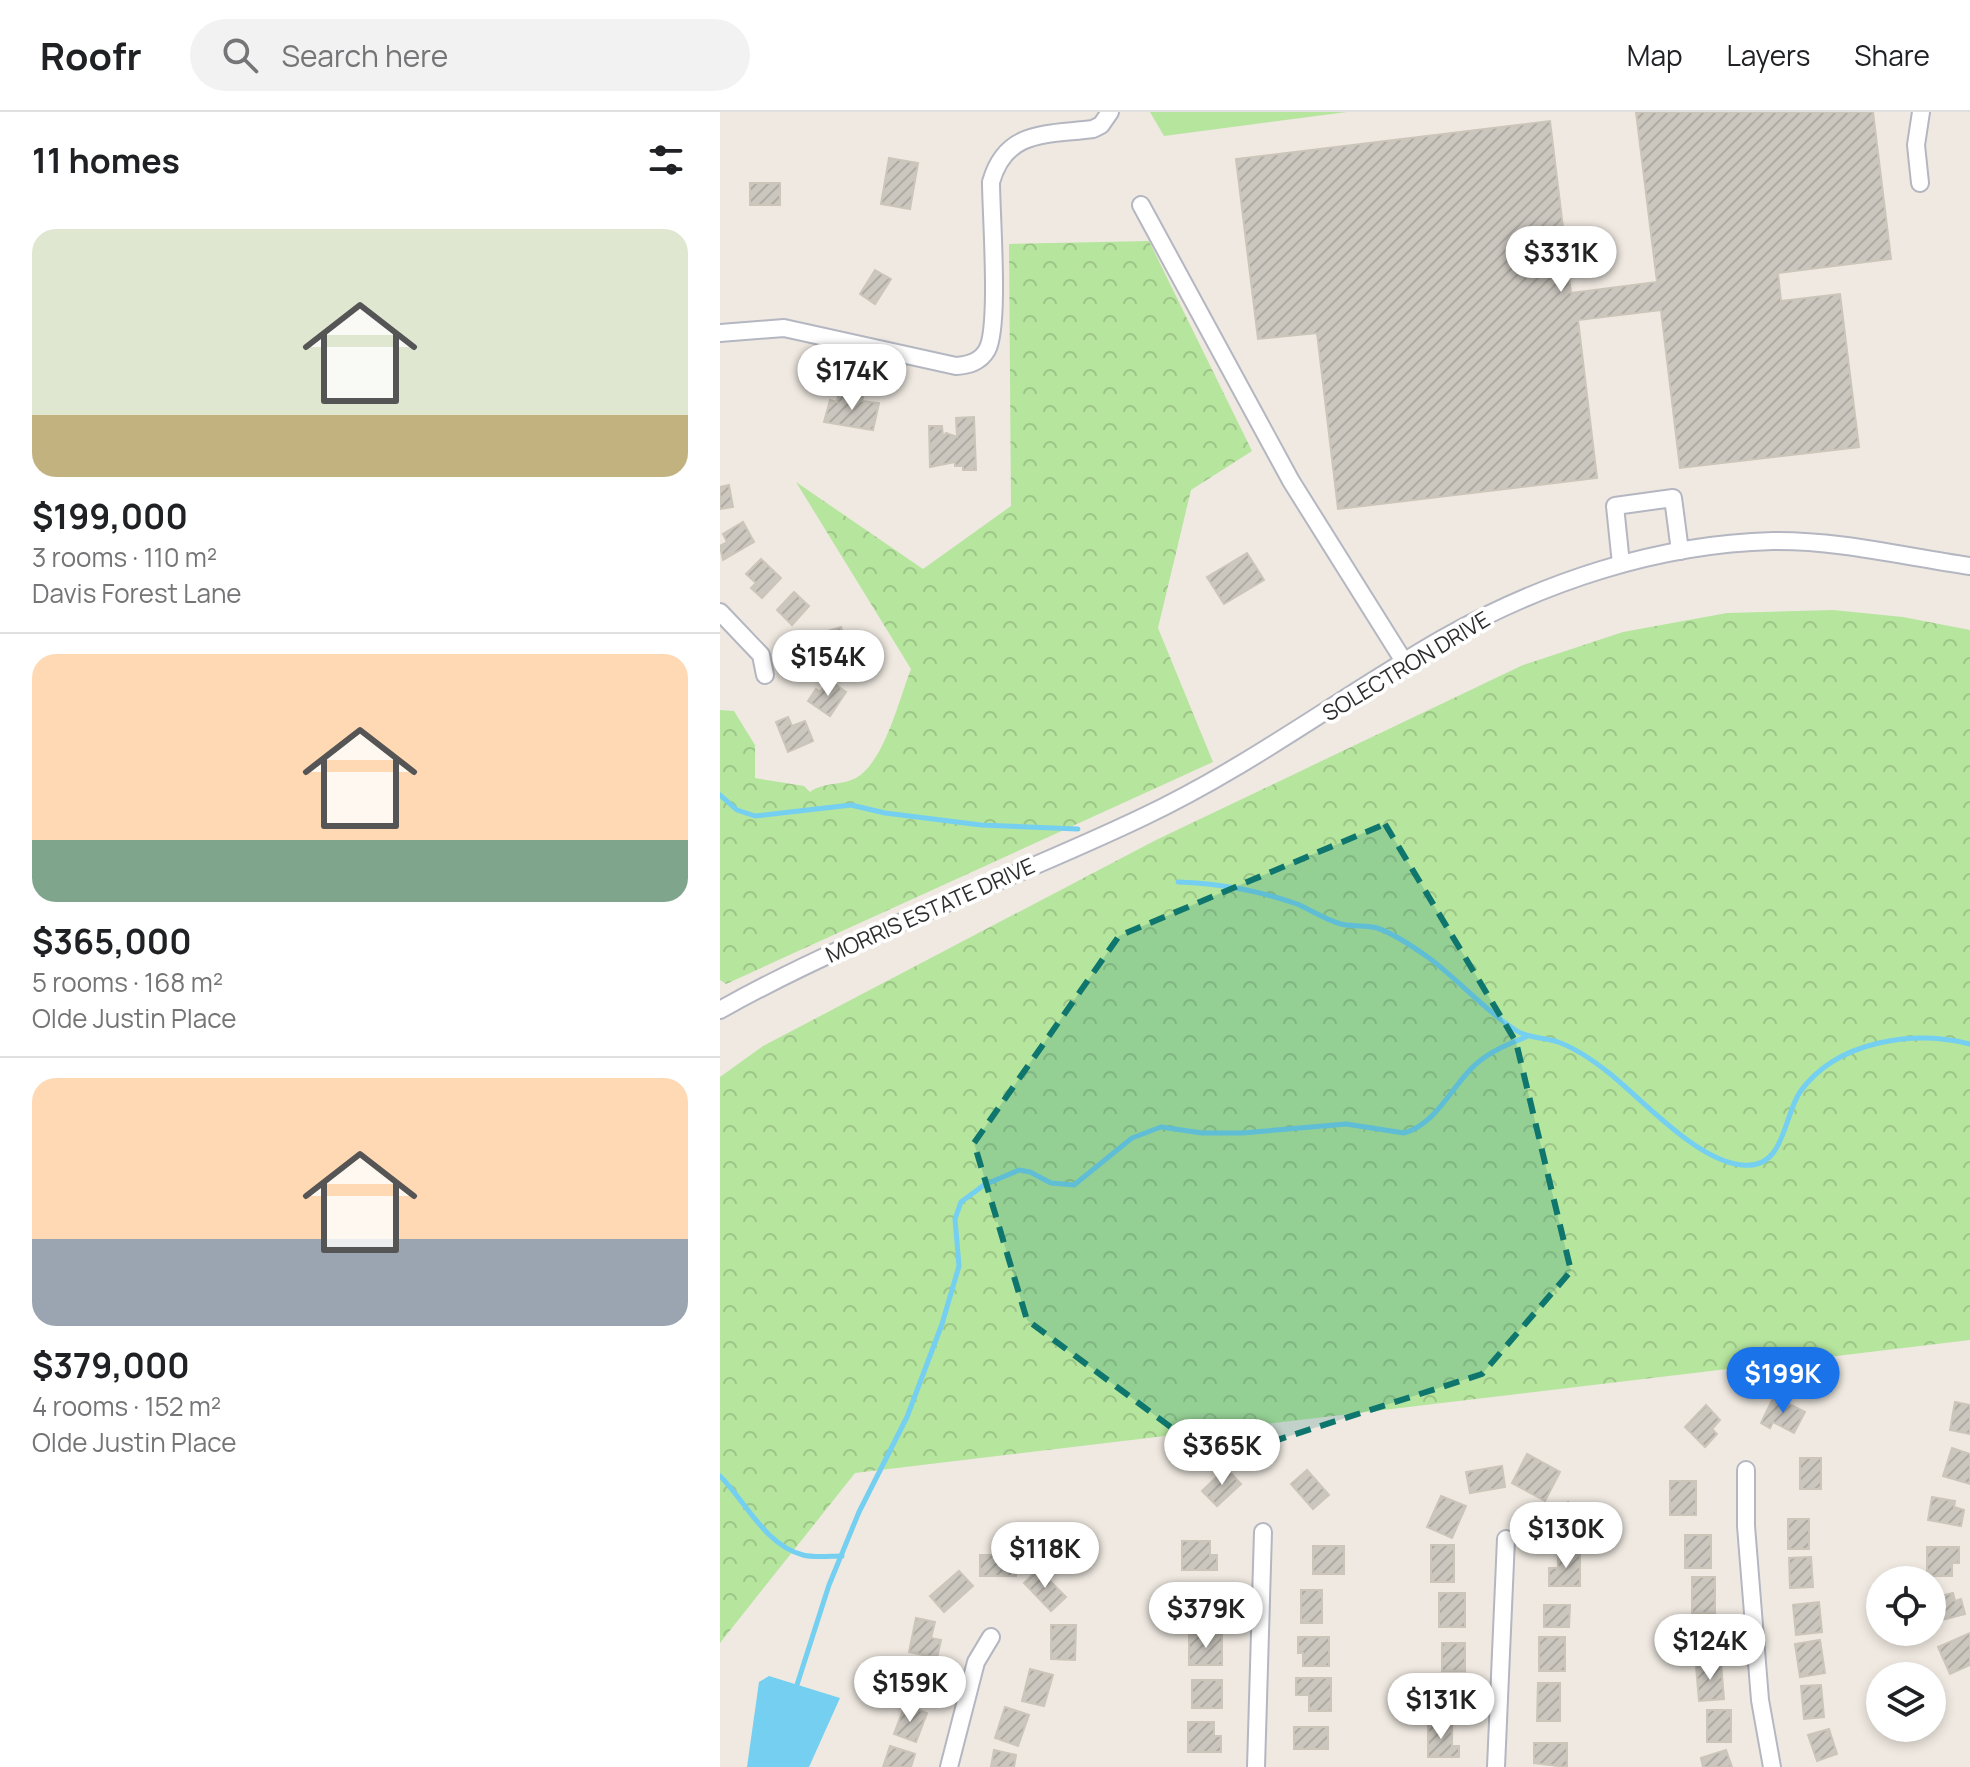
<!DOCTYPE html>
<meta charset="utf-8">
<style>
body{margin:0;font-family:Manrope,sans-serif;background:#f2f2f2;color:#202124;height:100vh;display:flex;flex-direction:column;font-size:30px;white-space:nowrap}
*{box-sizing:border-box;margin:0}
p{font-size:26px;color:#757577}
.icon{flex:none;width:44px;height:44px;fill:none;stroke:currentColor;stroke-width:2;stroke-linecap:round;stroke-linejoin:round}
.map{position:relative;flex:1;overflow:hidden}
.sheet{display:flex;flex-direction:column;background:#fff;width:720px}
.sheet>*{flex:none}
.fabs{position:absolute;left:1146px;top:1454px;display:grid;gap:16px}
.fabs a{display:grid;place-items:center;width:80px;height:80px;border-radius:50%;background:#fff;box-shadow:0 4px 12px #0003;font-size:40px}
.price{position:absolute;translate:-50% -68px;padding:0 18px;border-radius:28px;background:#fff;color:#222;font-size:26px;line-height:52px;filter:drop-shadow(0 2px 4px #0008)}
.price::after{content:'';position:absolute;left:50%;top:48px;width:24px;height:18px;margin-left:-12px;background:inherit;clip-path:polygon(0 0,100% 0,50% 100%)}
.price.on{background:#1a73e8;color:#fff}
ul{padding:0;list-style:none}
li{display:grid;align-content:center;gap:16px;height:424px;padding:0 32px}
li+li{border-top:2px solid #e0e0e0}
li span{display:grid;place-items:center;height:248px;border-radius:24px;color:#555}
li>.icon{margin-inline-start:auto}
span .icon{width:144px;height:144px;fill:#fffc;stroke-width:1}
li b{font-size:34px}
h2{display:flex;justify-content:space-between;align-items:center;height:96px;padding:0 32px;font-size:34px}
header{display:flex;align-items:center;gap:48px;box-sizing:border-box;height:112px;padding:0 40px;background:#fff;border-bottom:2px solid #e0e0e0}
header strong{font-size:38px}
nav{display:flex;gap:44px;margin-inline-start:auto;font-size:28px}
.search{width:560px;height:72px;background:#f2f2f2;display:flex;align-items:center;gap:20px;box-sizing:border-box;padding:0 28px;border-radius:44px;color:#757577;font-size:30px}
main{display:flex;flex:1;min-height:0}
.map>svg:first-child{display:block}
.grass{fill:#b6e59e}
.forest{fill:url(#forest-crowns)}
.water{fill:#75cff0}
.lines{fill:none;stroke-linecap:round;stroke-linejoin:round}
.stream{stroke:#75cff0;stroke-width:5}
.building{fill:url(#building-hatch);stroke:#cbc5ba;stroke-width:2}
.minor-casing{stroke:#b4b7c1;stroke-width:20}
.minor{stroke:#fff;stroke-width:16}
.marked{fill:#0f766e;fill-opacity:0.2;stroke:#0f766e;stroke-width:6;stroke-dasharray:16 10;stroke-linejoin:round}
.labels{text-anchor:middle;stroke-width:8;stroke-linejoin:round;paint-order:stroke}
.street-label{font-size:22px;fill:#2e2e2e;stroke:#fff}
</style>
<header>
<strong>Roofr</strong>
<div class="search"><svg class="icon" aria-label="search" viewBox="0 0 24 24"><circle cx="10" cy="10" r="6"/><path d="M15 15l6 6"/></svg>Search here</div>
<nav><a>Map</a><a>Layers</a><a>Share</a></nav>
</header>
<main>
<section class="sheet">
<h2>11 homes<svg class="icon" aria-label="filters" viewBox="0 0 24 24"><path d="M4 7h16M4 17h16"/><circle cx="9" cy="7" r="2"/><circle cx="15" cy="17" r="2"/></svg></h2>
<ul>
<li><span style="background:linear-gradient(#dfe7d0 75%,#c2b280 0)"><svg class="icon" aria-label="home" viewBox="0 0 24 24"><path d="M3 11l9-7 9 7M6 9v11h12V9"/></svg></span><div><b>$199,000</b><p>3 rooms · 110 m²</p><p>Davis Forest Lane</p></div></li>
<li><span style="background:linear-gradient(#ffd9b3 75%,#7fa58c 0)"><svg class="icon" aria-label="home" viewBox="0 0 24 24"><path d="M3 11l9-7 9 7M6 9v11h12V9"/></svg></span><div><b>$365,000</b><p>5 rooms · 168 m²</p><p>Olde Justin Place</p></div></li>
<li><span style="background:linear-gradient(#ffd9b3 65%,#9aa5b1 0)"><svg class="icon" aria-label="home" viewBox="0 0 24 24"><path d="M3 11l9-7 9 7M6 9v11h12V9"/></svg></span><div><b>$379,000</b><p>4 rooms · 152 m²</p><p>Olde Justin Place</p></div></li>
</ul>
</section>
<div class="map">
<svg width="1250" height="1655" viewBox="0 0 1250 1655">
<defs>
<pattern id="forest-crowns" width="20" height="18" patternUnits="userSpaceOnUse" patternTransform="scale(2)"><rect width="20" height="18" fill="#b6e59e"/><path d="M2 6a3 3 0 1 1 6 0M12 15a3 3 0 1 1 6 0" fill="none" stroke="#9dc588"/></pattern>
<pattern id="building-hatch" width="6" height="6" patternUnits="userSpaceOnUse" patternTransform="scale(2)"><rect width="6" height="6" fill="#cbc7bf"/><path d="M-1 1l2-2M0 6l6-6M5 7l2-2" fill="none" stroke="#afaba4"/></pattern>
</defs>
<rect width="100%" height="100%" fill="#efe9e1"/>
<path class="grass" d="M430,0H627L444,24Z"/>
<g class="forest">
<path d="M429,129L532,339L471,378L438,516L493,650L6,872L0,868V598L14,599L35,633V666L84,674L90,680C103,670 120,674 136,666C165,649 179,587 191,557L76,370L203,457L291,394L289,132Z"/>
<path d="M1113,498L1183,505L1250,518V1228L135,1361L0,1531V965L43,934L436,728L803,553L903,520L1007,501Z"/>
</g>
<path class="water" d="M49,1564L120,1586L89,1655H27L39,1570Z"/>
<g class="lines">
<g class="stream">
<path d="M0,683L17,698L35,704L131,693L165,701L261,713L358,717"/>
<path d="M458,770C497,771 541,779 577,792C591,798 606,808 621,812C633,815 646,813 657,816C673,821 695,836 709,846C740,869 765,899 797,919C810,927 824,925 838,930C857,937 874,949 889,961C923,988 977,1049 1022,1053C1065,1058 1063,1005 1080,980C1117,928 1194,918 1250,932"/>
<path d="M0,1364C26,1390 45,1433 83,1443C94,1446 110,1444 122,1444"/>
<path d="M75,1579L109,1473L139,1400L187,1305L222,1212L239,1154L235,1107L241,1090L264,1073L299,1058L310,1060L331,1071L354,1073L412,1026L441,1015L482,1021H522L626,1012L684,1021C717,1012 732,973 756,952C771,939 788,932 806,925"/>
</g>
</g>
<g class="building">
<path d="M916,0H1153L1171,147L1058,161L1061,189L1120,182L1139,335L960,356L941,198L858,208L877,366L618,397L597,221L538,227L516,47L830,9L851,181L937,170Z"/>
<path d="M169,46L198,51L190,97L161,92Z"/>
<rect x="30" y="71" width="30" height="22"/>
<path d="M155,158L171,167L155,192L140,182Z"/>
<path d="M128,281L143,285L142,289L159,291L153,318L104,310L110,288L117,290L118,283L127,285Z"/>
<path d="M254,305L256,358H243V354H235V350L210,355L209,314H222L223,325L226,321L237,325L236,306Z"/>
<path d="M9,373L13,395L0,397V375Z"/>
<path d="M23,410L34,430L3,448L0,434L7,430L3,422Z"/>
<path d="M527,441L544,468L504,492L487,465Z"/>
<path d="M41,447L61,466L42,486L31,476L36,471L26,462Z"/>
<path d="M74,480L89,494L72,513L57,498Z"/>
<path d="M121,515L129,543L100,552L95,537L105,534L101,521Z"/>
<path d="M109,568L126,580L110,604L88,589L96,577L100,580Z"/>
<path d="M68,605L72,614L85,609L93,629L68,640L56,610Z"/>
<path d="M1054,1284L1085,1300L1074,1321L1053,1310L1050,1316L1041,1311Z"/>
<path d="M1235,1290L1250,1293V1322L1230,1318Z"/>
<path d="M986,1293L1000,1308L992,1317L997,1322L985,1335L965,1315Z"/>
<path d="M1232,1336L1250,1342V1372L1223,1364Z"/>
<path d="M807,1342L840,1360L825,1389L792,1371Z"/>
<rect x="1080" y="1346" width="21" height="31"/>
<path d="M782,1354L785,1375L750,1381L746,1360Z"/>
<path d="M506,1356L521,1372L497,1394L482,1379Z"/>
<path d="M587,1358L609,1383L593,1397L571,1372Z"/>
<rect x="950" y="1369" width="26" height="34"/>
<path d="M721,1384L746,1394L732,1426L707,1415Z"/>
<path d="M1212,1385L1235,1389L1234,1395L1244,1398L1241,1414L1208,1408Z"/>
<path d="M848,1390L862,1414L843,1425L829,1401Z"/>
<rect x="1068" y="1407" width="21" height="30"/>
<rect x="965" y="1423" width="26" height="33"/>
<path d="M462,1429H490V1443H497V1458H462Z"/>
<rect x="711" y="1433" width="23" height="37"/>
<rect x="593" y="1434" width="31" height="28"/>
<path d="M1207,1435H1239V1451H1232V1464H1207Z"/>
<path d="M838,1439H860V1474H829V1456H838Z"/>
<rect x="260" y="1443" width="36" height="21"/>
<path d="M1091,1445L1093,1475L1070,1476L1069,1446Z"/>
<path d="M318,1457L346,1485L331,1499L304,1471Z"/>
<path d="M239,1459L253,1474L224,1500L210,1484Z"/>
<rect x="972" y="1465" width="23" height="36"/>
<rect x="581" y="1478" width="21" height="33"/>
<path d="M470,1481H499V1493H505V1510H470Z"/>
<rect x="719" y="1481" width="26" height="34"/>
<path d="M1233,1481L1235,1489L1241,1487L1245,1502L1214,1510L1212,1486Z"/>
<path d="M1099,1490L1102,1520L1076,1523L1073,1493Z"/>
<path d="M824,1493H850L849,1515H824Z"/>
<path d="M196,1506L215,1510L211,1526L221,1528L217,1546L189,1540Z"/>
<path d="M991,1509L993,1526L1002,1525L1004,1543L972,1546L968,1512Z"/>
<path d="M331,1513H356L355,1548L331,1547Z"/>
<path d="M1250,1521V1553L1230,1562L1218,1535Z"/>
<rect x="469" y="1523" width="33" height="30"/>
<path d="M578,1525H609V1554H583V1541H578Z"/>
<rect x="819" y="1525" width="26" height="34"/>
<path d="M1100,1528L1105,1561L1080,1565L1075,1532Z"/>
<rect x="722" y="1531" width="23" height="28"/>
<path d="M194,1551L218,1559L209,1587L185,1580Z"/>
<path d="M1001,1552L1004,1587L979,1589L976,1554Z"/>
<path d="M310,1557L333,1563L324,1594L302,1589Z"/>
<path d="M576,1566H611V1599H589V1583H576Z"/>
<path d="M710,1567L739,1568L738,1599L709,1598Z"/>
<rect x="472" y="1568" width="30" height="28"/>
<path d="M818,1571H840V1609H817Z"/>
<path d="M1101,1573L1104,1605L1084,1607L1081,1574Z"/>
<path d="M185,1593L207,1601L196,1630L174,1622Z"/>
<path d="M285,1595L309,1603L298,1634L275,1626Z"/>
<rect x="987" y="1598" width="24" height="32"/>
<path d="M468,1610H494V1624H501V1640H468Z"/>
<path d="M708,1610H732V1634H739V1645H708Z"/>
<rect x="574" y="1615" width="34" height="22"/>
<path d="M1109,1617L1117,1642L1097,1649L1088,1623Z"/>
<path d="M814,1631H847V1655L814,1651Z"/>
<path d="M170,1634L195,1642L191,1655H163Z"/>
<path d="M274,1638L296,1643L294,1655H271Z"/>
<path d="M1006,1638L1012,1655H983L981,1646Z"/>
</g>
<g class="lines">
<g class="minor-casing">
<g id="minor">
<path d="M1200,71L1196,33L1201,0"/>
<path d="M421,93L571,369L685,551"/>
<path d="M0,221L64,216L236,254C249,253 260,250 267,238C280,215 271,102 271,70C286,17 327,23 373,17L381,13L390,0"/>
<path d="M901,452L895,394L953,386L960,439"/>
<path d="M0,500L41,543L45,563"/>
<path d="M0,898C135,822 283,772 423,705C529,655 621,585 722,527C823,470 937,432 1053,429C1118,428 1186,445 1250,454"/>
<path d="M1026,1358V1414L1040,1588L1052,1655"/>
<path d="M229,1655L256,1550L271,1525"/>
<path d="M536,1655L543,1420"/>
<path d="M776,1655L786,1427"/>
</g>
</g>
<use href="#minor" class="minor"/>
</g>
<path class="marked" d="M665,712L796,930L851,1159L762,1262L495,1348L307,1208L254,1031L399,824Z"/>
<g class="labels">
<g class="street-label">
<text transform="translate(686 554) rotate(-31)" y="8">SOLECTRON DRIVE</text>
<text transform="translate(210 798) rotate(-24)" y="8">MORRIS ESTATE DRIVE</text>
</g>
</g>
</svg>
<div class="fabs">
<a><svg class="icon" aria-label="locate" viewBox="0 0 24 24"><circle cx="12" cy="12" r="6"/><path d="M12 2v4M12 18v4M2 12h4M18 12h4"/></svg></a>
<a><svg class="icon" aria-label="layers" viewBox="0 0 24 24"><path d="M12 4l9 5-9 5-9-5zM3 14l9 5 9-5"/></svg></a>
</div>
<b class="price" style="left:841px;top:182px">$331K</b>
<b class="price" style="left:132px;top:300px">$174K</b>
<b class="price" style="left:108px;top:586px">$154K</b>
<b class="price on" style="left:1063px;top:1303px">$199K</b>
<b class="price" style="left:502px;top:1375px">$365K</b>
<b class="price" style="left:846px;top:1458px">$130K</b>
<b class="price" style="left:325px;top:1478px">$118K</b>
<b class="price" style="left:486px;top:1538px">$379K</b>
<b class="price" style="left:990px;top:1570px">$124K</b>
<b class="price" style="left:190px;top:1612px">$159K</b>
<b class="price" style="left:721px;top:1629px">$131K</b>
</div>
</main>
